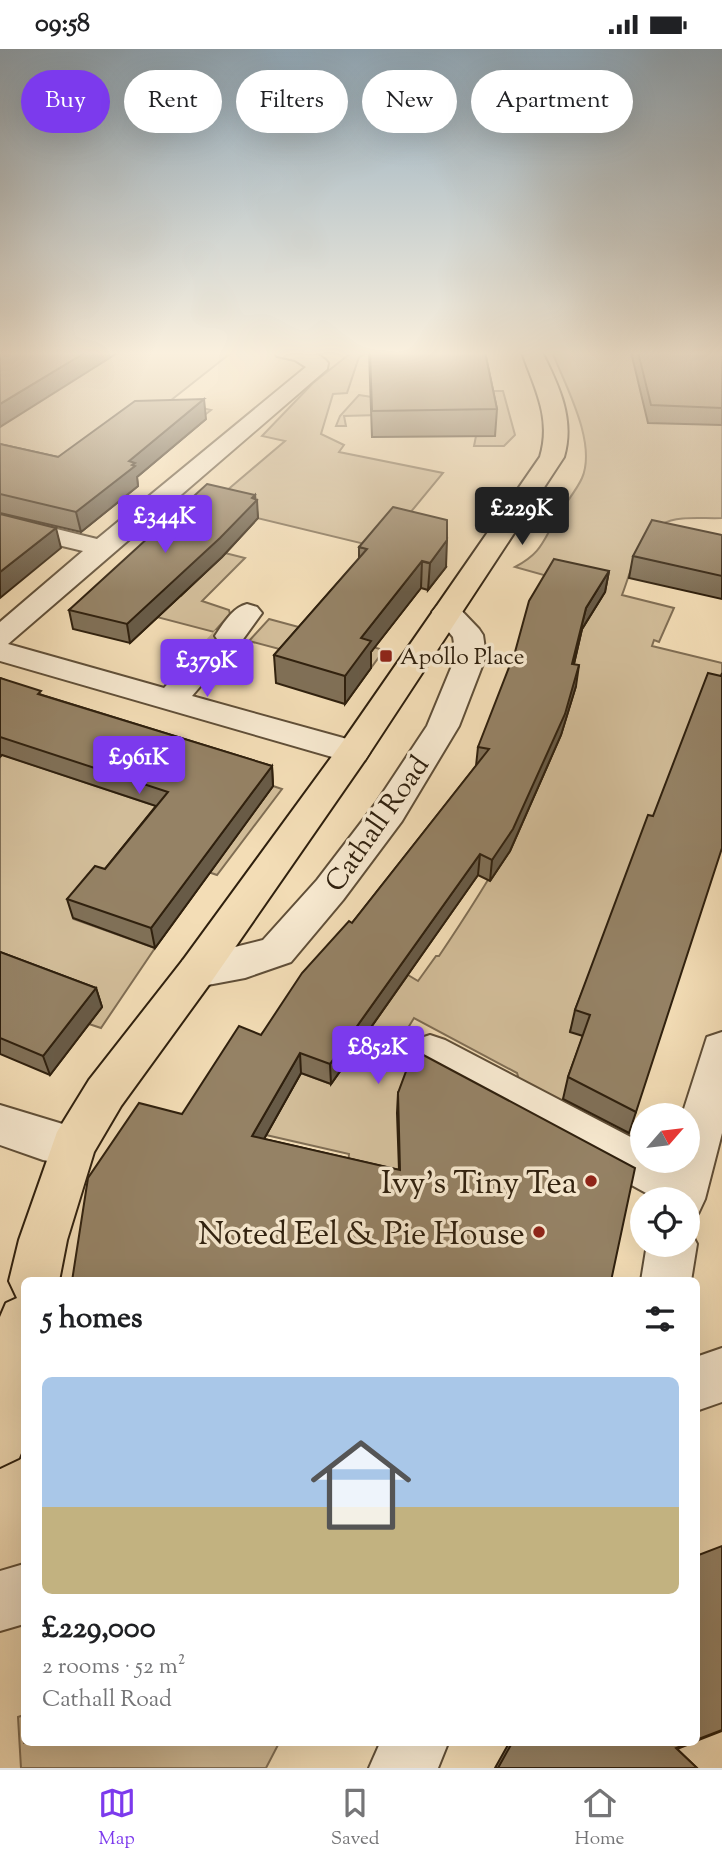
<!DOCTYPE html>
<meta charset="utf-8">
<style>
body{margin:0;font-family:"Sorts Mill Goudy",serif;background:#f2f2f2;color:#202124;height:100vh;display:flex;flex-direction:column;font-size:26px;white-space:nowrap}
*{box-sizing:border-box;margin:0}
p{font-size:23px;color:#757577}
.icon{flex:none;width:38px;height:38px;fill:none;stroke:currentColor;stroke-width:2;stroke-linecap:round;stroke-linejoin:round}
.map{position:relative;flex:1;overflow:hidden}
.drawer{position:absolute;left:21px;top:1228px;width:679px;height:469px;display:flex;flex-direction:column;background:#fff;border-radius:10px;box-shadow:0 7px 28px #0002}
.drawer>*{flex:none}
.top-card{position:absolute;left:21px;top:21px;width:681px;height:63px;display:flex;gap:14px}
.needle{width:46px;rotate:62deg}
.buttons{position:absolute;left:630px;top:1054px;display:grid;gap:14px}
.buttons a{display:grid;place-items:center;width:70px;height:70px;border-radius:50%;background:#fff;box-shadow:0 7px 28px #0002;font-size:35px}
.price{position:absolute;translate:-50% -60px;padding:0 16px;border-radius:7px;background:#7c3aed;color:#fff;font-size:23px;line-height:46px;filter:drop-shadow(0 2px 4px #0008)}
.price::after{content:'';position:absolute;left:50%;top:42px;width:21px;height:16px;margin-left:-10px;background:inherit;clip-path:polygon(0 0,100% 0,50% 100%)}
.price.active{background:#222;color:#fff}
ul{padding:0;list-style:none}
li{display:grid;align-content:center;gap:14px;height:371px;padding:0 21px}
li+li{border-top:2px solid #e0e0e0}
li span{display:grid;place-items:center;height:217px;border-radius:10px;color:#555}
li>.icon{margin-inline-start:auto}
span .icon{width:126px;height:126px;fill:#fffc;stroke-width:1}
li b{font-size:30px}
h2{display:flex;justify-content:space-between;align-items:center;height:84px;padding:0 21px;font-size:30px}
.tag{padding:0 24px;border-radius:32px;background:#fff;box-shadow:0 7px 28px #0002;font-size:24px;line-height:63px}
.tag.active{background:#7c3aed;color:#fff}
.status{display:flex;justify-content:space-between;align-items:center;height:49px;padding:0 35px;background:#fff;direction:ltr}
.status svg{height:19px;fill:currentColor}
.dock{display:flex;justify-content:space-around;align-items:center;height:98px;border-top:2px solid #e0e0e0;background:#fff;font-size:19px;color:#757577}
.dock a{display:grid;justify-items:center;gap:4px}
.dock .active{color:#7c3aed}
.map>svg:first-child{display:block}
.green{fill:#d2bd99;stroke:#806e54;stroke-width:2}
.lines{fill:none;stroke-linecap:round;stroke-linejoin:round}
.minor-tunnel{stroke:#ccb794;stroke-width:30;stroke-dasharray:30 15;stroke-linecap:butt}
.minor-casing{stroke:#604f38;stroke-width:4}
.major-casing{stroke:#2f200e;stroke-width:4}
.minor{fill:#f7e9d0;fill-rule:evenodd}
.major{fill:#f3ddb6;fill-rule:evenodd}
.wall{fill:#807057;stroke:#2f200e;stroke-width:2}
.shaded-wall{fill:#685b47;stroke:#2f200e;stroke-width:2}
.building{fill:#958265;stroke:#2f200e;stroke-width:2}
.poi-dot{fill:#8f2418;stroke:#f7e9d0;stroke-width:2.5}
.labels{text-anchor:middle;stroke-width:7;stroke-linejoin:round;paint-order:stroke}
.far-poi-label{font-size:23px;fill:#2f200e;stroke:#f7e9d0;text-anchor:start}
.street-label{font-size:28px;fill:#2f200e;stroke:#f7e9d0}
.near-poi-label{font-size:33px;fill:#2f200e;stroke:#f7e9d0;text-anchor:end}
</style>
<div class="status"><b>09:58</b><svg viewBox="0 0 49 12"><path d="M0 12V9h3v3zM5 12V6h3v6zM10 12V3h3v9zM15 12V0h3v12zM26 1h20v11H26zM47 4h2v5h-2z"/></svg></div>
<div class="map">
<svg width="722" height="1719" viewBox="0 0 722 1719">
<rect width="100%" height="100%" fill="#f3ddb6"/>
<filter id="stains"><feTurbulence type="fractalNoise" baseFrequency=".00286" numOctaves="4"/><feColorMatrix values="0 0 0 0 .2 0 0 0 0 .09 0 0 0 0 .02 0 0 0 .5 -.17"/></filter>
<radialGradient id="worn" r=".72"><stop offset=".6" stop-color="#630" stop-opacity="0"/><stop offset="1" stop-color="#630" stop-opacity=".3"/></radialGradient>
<g class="green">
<path d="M114,303H232L170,352L211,361L206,365L160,355L108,401L0,417V373Z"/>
<path d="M352,303H369L359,308L347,344L333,345L321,385L344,396L339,403L443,424L381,499L253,468L212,454L285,392L262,387L313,334Z"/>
<path d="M560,303H722V469C704,470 678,466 662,475C638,487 631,523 622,546L674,559L659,593L654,591L652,597L722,614V628L570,982L584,987L563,1051L632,1075L628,1085L522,1040L517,1024L414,969L389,1010L413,1021L399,1133L346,1129L349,1105L266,1086L301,1024L331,1035L408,926L418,932L436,907H439C497,821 547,739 575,638L566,636L581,582L605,543L515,518C541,504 542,494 556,470C563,457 577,441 582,429C597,394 566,338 553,305H561Z"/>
<path d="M478,342H503L515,386L504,397H474L476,387L495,386Z"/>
<path d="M359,346L410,354L413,365L344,367L346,377H336L340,367Z"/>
<path d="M225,504L245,509L202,552L229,561L230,565L214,583L149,566L126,532L181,547Z"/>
<path d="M269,570L384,601L371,619L317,610L249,592Z"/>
<path d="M0,705L204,773L234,789L273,737L282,740L217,826L145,801L74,870L155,899L101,979L89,975L0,918Z"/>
<path d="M24,1666V1694H279L266,1719H21L18,1668Z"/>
</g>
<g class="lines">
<path class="minor-tunnel" d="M206,613L230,587"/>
<g class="minor-casing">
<g id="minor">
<path d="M274,303C292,303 316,298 328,314L327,320L8,595L164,639C180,622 192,600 217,606L221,613L192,647L365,695L370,703L365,711L353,714L0,612V573L83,502L0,482V466L97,490L306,318L295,311L277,307Z"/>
<path d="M447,554L457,557L479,580L483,586L486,607L459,677L402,772L343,851L291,913L245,929L197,938L183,933L177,922L183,911L263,891L317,831L376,754L427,677L456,607L453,588L432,563L437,557Z"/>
<path d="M247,555L257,558L262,564L241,593L230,596L219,593L215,587C224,574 232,559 247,555Z"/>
<path d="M722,983V1084L705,1150L698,1165L688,1169V1150H657L415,1017L408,1004L415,991L430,986L445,991L642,1094V1111H688V1066H682L707,988Z"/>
<path d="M0,1056L89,1083L96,1097L89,1111L73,1117L43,1111L0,1096Z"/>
<path d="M688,1178L697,1195L691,1232H641L647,1195H688Z"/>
<path d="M722,1299V1353L696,1362V1308Z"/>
<path d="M24,1515V1575L0,1582V1522Z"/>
<path d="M380,1694H448L438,1719H369Z"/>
</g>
</g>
<g class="major-casing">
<path id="major" d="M522,303H542C559,337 575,370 564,408L365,711L211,933L121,1057L94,1103L67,1191L59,1232H24V1397L19,1409L0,1418V1268L6,1254L17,1249L9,1232L19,1191L57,1083L89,1031L183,911L341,695L540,408C552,368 534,339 522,303Z"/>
</g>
<use href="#minor" class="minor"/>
<use href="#major" class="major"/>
</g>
<g class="wall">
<path d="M369,303H485L497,360L495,387L372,388Z"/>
<path d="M631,303H722V376L648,374Z"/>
<path d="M206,370L137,428L138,437L81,483L0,464V395L58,408Z"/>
<path d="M255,446L258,469L222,508L130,594L73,580L69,561Z"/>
<path d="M722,486V550L629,529L633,507Z"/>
<path d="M359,498L446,518L428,541L421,539L371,603V619L345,655L276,634L274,606L359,510Z"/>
<path d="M609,522L605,543L582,580L574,615L576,637L561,686L510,802L490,832L478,826L331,1035L301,1024L264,1090L399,1121L397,1064L398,1044L611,1232L182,1065L261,986L352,874L476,717L478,698Z"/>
<path d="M0,629L42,646L272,717L273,737L155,899L73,869L67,850L105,820L156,757L2,706L0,708Z"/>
<path d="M653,767L636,1063L629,1084L563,1050L568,1028L583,987L570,983L575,961Z"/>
<path d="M0,903L96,939L102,958L50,1026L0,1005Z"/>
<path d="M509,1694H692L677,1700L697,1719H495Z"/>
</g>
<g class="shaded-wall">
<path d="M86,303H119L0,378V355Z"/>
<path d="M204,350L206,370L137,428L138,437L81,483L76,463L129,412Z"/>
<path d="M255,446V452L257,451L258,469L222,508L130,594L127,575Z"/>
<path d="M56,479L61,499L0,549V523Z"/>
<path d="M447,491L446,518L428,541L430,514Z"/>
<path d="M422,512L421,539L371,603V619L345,655V627L361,589Z"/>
<path d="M609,522L605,543L582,580L569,636L572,615L586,559Z"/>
<path d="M579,616L576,637L561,686L510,802L490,832L492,811Z"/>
<path d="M272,717L273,737L155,899L151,879Z"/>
<path d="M480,805L478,826L331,1035L330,1015Z"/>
<path d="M96,939L102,958L50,1026L43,1007Z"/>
<path d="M300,1004L301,1024L255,1106L252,1087Z"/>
<path d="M722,1681V1682L696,1692V1691Z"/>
</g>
<g class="building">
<path d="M0,303H86L0,355Z"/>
<path d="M370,303H485L497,360L372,362Z"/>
<path d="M638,303H722V359L651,356Z"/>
<path d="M204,350L129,412L135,414L132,416L135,417L76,463L0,445V395L58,408L135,352Z"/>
<path d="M207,435L255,446L252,449L257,451L220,489L127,575L69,561Z"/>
<path d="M393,458L447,471V491L430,514L422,512L361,589L371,592L345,627L274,606L367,500L359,498Z"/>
<path d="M0,465L56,479L0,523Z"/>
<path d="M652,471L722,486V527L633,507Z"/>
<path d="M554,510L609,522L586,559L572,615L579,616L565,665L513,780L492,811L480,805L330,1015L300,1004L252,1087L400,1121L398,1044L414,1001L635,1119L611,1232H72L88,1129L139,1054L182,1065L239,977L261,986L302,924L349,872L352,874L489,700L478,698L515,603L529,552Z"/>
<path d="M708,624L721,627L722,624V799L636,1063L568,1028L590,966L575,961L648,766L653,767Z"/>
<path d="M0,629L41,642L38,645L272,717L151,879L67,850L95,817L105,820L168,743L0,688Z"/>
<path d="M0,903L96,939L43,1007L0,989Z"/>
<path d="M722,1497V1681L696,1691V1507Z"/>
<path d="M512,1694H689L676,1699L697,1719H498Z"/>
</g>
<linearGradient id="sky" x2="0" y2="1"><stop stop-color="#91abbd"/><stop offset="0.56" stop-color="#faf0de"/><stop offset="1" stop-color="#faf0de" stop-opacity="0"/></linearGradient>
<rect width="722" height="543" fill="url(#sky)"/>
<g class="poi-dot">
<rect x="379" y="600" width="14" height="14" rx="3.5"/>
<circle cx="591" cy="1132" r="7"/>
<circle cx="539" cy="1183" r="7"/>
</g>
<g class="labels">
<g class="far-poi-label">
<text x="400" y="615">Apollo Place</text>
</g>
<g class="street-label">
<text transform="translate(376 774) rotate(-55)" y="10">Cathall Road</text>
</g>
<g class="near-poi-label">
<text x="577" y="1144">Ivy's Tiny Tea</text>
<text x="525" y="1195">Noted Eel &amp; Pie House</text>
</g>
</g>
<rect width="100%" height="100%" filter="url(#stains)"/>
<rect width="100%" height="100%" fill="url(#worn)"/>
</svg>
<div class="buttons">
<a><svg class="needle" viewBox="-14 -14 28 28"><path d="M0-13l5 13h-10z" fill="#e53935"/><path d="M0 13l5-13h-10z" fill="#757577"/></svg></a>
<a><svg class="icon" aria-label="locate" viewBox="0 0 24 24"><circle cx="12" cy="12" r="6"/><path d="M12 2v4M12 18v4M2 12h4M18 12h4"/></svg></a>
</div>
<b class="price active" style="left:522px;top:498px">£229K</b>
<b class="price" style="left:165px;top:506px">£344K</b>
<b class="price" style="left:207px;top:650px">£379K</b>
<b class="price" style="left:139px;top:747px">£961K</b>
<b class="price" style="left:378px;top:1037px">£852K</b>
<div class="top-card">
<a class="tag active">Buy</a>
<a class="tag">Rent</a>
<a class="tag">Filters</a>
<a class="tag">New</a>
<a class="tag">Apartment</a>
</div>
<section class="drawer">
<h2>5 homes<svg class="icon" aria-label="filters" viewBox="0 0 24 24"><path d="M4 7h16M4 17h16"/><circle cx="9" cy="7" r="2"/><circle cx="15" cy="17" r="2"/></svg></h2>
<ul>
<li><span style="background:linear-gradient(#a9c7e8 60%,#c2b280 0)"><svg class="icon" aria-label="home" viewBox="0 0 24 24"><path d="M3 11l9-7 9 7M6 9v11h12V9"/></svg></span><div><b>£229,000</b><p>2 rooms · 52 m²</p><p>Cathall Road</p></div></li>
</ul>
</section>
</div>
<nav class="dock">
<a class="active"><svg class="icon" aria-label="map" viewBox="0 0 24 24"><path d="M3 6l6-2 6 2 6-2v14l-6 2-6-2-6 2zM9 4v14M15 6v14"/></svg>Map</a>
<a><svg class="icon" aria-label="saved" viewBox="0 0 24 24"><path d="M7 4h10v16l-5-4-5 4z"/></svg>Saved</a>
<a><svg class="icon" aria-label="home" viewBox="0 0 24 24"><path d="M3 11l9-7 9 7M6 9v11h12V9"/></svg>Home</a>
</nav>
